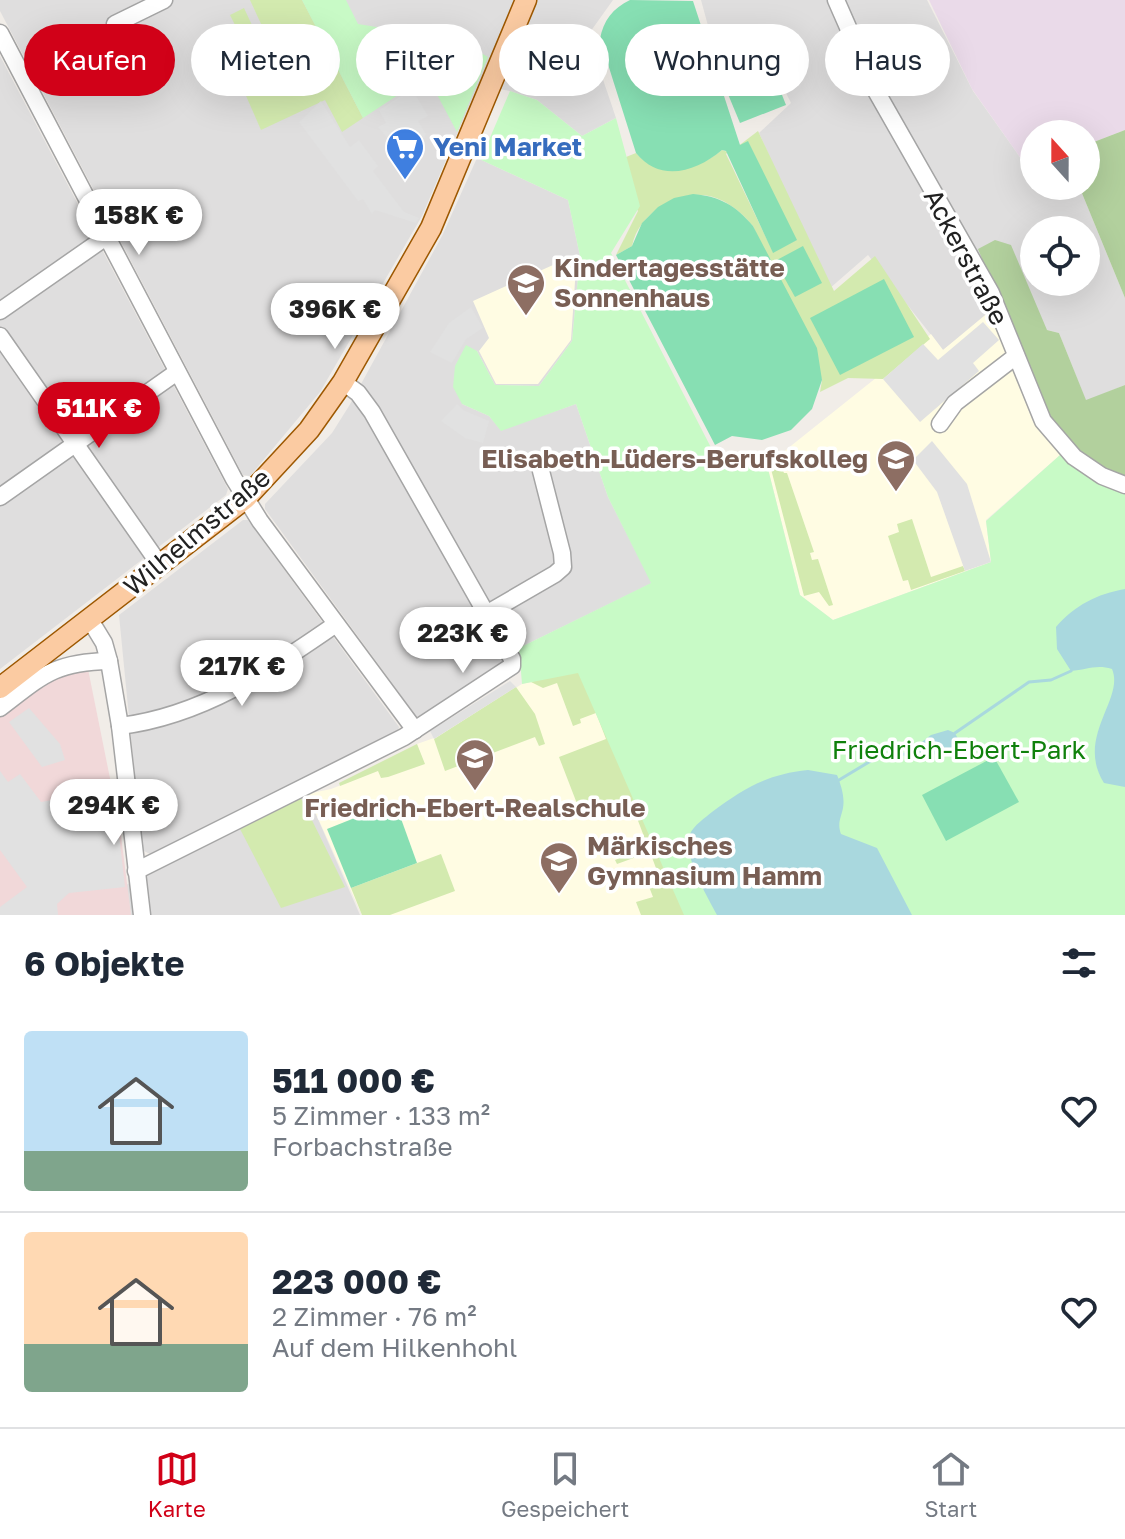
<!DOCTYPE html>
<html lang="de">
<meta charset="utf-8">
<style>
body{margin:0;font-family:"Golos Text",sans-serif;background:#f2f2f3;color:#1f2937;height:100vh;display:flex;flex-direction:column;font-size:30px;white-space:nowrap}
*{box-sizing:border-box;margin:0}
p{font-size:26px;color:#747a83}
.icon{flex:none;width:44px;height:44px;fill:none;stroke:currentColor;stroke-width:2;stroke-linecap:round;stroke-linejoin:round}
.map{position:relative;height:915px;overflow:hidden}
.panel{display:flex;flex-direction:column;background:#fff;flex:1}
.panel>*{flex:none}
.top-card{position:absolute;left:24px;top:24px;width:1078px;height:72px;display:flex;gap:16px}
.needle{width:52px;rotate:339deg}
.controls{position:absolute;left:1020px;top:120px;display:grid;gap:16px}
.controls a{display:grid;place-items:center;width:80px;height:80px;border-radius:50%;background:#fff;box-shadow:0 8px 32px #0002;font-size:40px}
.price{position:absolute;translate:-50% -68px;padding:0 18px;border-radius:28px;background:#fff;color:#222;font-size:26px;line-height:52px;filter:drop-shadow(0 2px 4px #0008)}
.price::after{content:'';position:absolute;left:50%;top:48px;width:24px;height:18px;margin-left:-12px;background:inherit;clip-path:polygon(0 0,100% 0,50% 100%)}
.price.on{background:#d10118;color:#fff}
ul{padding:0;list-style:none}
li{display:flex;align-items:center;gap:24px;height:200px;padding:0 24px}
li+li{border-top:2px solid #e0e1e3}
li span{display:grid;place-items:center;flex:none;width:224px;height:160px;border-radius:8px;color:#555}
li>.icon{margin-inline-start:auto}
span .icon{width:96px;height:96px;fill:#fffc;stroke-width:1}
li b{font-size:34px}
h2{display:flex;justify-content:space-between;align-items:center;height:96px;padding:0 24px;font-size:34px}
.tag{padding:0 28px;border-radius:36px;background:#fff;box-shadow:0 8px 32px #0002;font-size:28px;line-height:72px}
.tag.on{background:#d10118;color:#fff}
.tabs{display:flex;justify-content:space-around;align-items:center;height:112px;border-top:2px solid #e0e1e3;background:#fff;font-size:22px;color:#747a83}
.tabs a{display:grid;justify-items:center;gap:4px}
.tabs .on{color:#d10118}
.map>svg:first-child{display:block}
.residential{fill:#dfdede;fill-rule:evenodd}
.commercial{fill:#f1d8d9}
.industrial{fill:#eadae9}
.education{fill:#fffce3}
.grass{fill:#d3eaaf}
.forest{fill:#b2d09d}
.park{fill:#c8fac6}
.pitch{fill:#87dfb3}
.parking{fill:#e1e1e1}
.water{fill:#a9d8de}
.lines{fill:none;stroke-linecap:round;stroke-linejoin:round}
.stream{stroke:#a9d8de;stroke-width:3}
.minor-casing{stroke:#a5a5a5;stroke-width:19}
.major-casing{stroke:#9d5801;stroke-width:23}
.minor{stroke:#fff;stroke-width:16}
.major{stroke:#fbcba2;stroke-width:20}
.labels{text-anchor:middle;stroke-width:7;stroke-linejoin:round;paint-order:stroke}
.shop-label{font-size:26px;font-weight:bold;fill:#366cbe;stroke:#fff;text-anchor:start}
.street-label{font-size:26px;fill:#212121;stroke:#fff}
.education-label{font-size:26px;font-weight:bold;fill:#785e54;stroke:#fff;text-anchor:start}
.park-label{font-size:26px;fill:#10810c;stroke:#fff}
</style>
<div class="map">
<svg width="1125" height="915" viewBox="0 0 1125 915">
<rect width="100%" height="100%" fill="#f1ede8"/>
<g class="residential">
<path d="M0,0H613L588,35L616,118L582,136L537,100L510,91L478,85L422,216L320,392L250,476L243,475L0,11Z"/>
<path d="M701,0H927L973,91L1027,167L1034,165V186H1079L1125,298V385L1086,401L1059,333L1047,330L1001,305L943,350L868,255L829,289L759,133L791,103L763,47L719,66ZM1034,230H1086V282H1034Z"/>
<path d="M0,56L228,489L226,495L0,669Z"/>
<path d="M477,158L568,200L580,256L572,341L539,386L495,385L477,351L462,404L489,416L501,430L576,404L608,497L652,583L519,648L518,656L419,720L265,509V504L332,433L349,406L442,236Z"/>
<path d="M243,520H248L399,727L398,732L154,856L142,850L119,615Z"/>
<path d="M307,794L360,915H131L126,885Z"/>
</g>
<path class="commercial" d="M88,669L120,828L131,915H0V716L53,675Z"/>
<path class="industrial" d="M929,0H1125V130L1086,145V134H1034V165L1027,167L972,89Z"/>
<g class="education">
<path d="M573,256L576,267L571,340L538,384H496L479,351L489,338L473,301Z"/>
<path d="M990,311L1033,422L1060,455L986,520L991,562L833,620L800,595L767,465L931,334L943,350Z"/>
<path d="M578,672L684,915H362L307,794L331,789L379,770L424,763L417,744L434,738L522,684Z"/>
</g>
<g class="grass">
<path d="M250,0H302L320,34L275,54Z"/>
<path d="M244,8L270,64L323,40L363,118L342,132L325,100L261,130L243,89L246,47L230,15Z"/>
<path d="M758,131L834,291L875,256L930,339L883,379L848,378L820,392L822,380L753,226C727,195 696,184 660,207C645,218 636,228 632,246L616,255L638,211L631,197L606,165L636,153C660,181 696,171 722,150L728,152L726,154L773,252L796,240L748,142L737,147Z"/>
<path d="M781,466L784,473H787L814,552L810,553L812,560L818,559L833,605L829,606L819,592L804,596L771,469Z"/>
<path d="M912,519L931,577L963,566L965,571L911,590L908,580L903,581L888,536L899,532L897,524Z"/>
<path d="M577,666L700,915H641L636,902L653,897L648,884L660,879L650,852L617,864L615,860L648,847L629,797L581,814L559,757L606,739L596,713L580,719L581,723L573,726L557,683L543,688L531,682Z"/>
<path d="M516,687L535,714L545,744L539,746L535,737L445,771L434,739Z"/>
<path d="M417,744L425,764L388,777L381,778L378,771L340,786L339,783Z"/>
<path d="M301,798L345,887L281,908L240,829Z"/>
<path d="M441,854L455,891L390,915H362L351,888Z"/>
</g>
<g class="forest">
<path d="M1125,130V298L1079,186H1086V145Z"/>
<path d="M995,240L1011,245L1047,330L1059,333L1086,400L1125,385V485L1062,446L1037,393L978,249Z"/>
</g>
<g class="park">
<path d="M302,0H346L358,24L414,33L438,59L467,45L488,57L457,132L427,76L363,118Z"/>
<path d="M510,91L537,100L582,136L616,118L640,206L611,253L721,467L767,465L800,595L833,620L991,562L986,521L1060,455L1084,474L1125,494V915H684L578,673L522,684L519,648L651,583L608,497L576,404L501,431L489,416L462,404L453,387L455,366L466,345L477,351L495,385L539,386L572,341L580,256L568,200L477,158L486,147Z"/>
</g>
<g class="pitch">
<path d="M630,0L693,1L740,145L748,141L797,240L773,253L726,151L722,150C696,172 660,183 636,153L600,39C603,21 613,8 630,0Z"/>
<path d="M767,57L786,105L740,123L720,75Z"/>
<path d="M693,194C720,196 736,206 753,226L817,348L822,380L812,409L791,430L762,440L732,436L715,445L616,255L632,246L642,223L658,207L674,198Z"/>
<path d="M803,246L822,283L795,297L775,261Z"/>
<path d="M884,279L914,337L840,375L810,318Z"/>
<path d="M994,757L1019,802L946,841L922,795Z"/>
<path d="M395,802L417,863L351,888L327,829Z"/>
</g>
<g class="parking">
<path d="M412,89L428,116L418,121L426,134L412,167L378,127L386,123L379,110Z"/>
<path d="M321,101L350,147L359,140L378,166L373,171L404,212L419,218L416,223L375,210L372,214L363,199L358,201L299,122Z"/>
<path d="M471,307L483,328L466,339L452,363L430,352L449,323Z"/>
<path d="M983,322L999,340L973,363L979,371L920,422L883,379L923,344L938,360Z"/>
<path d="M457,404L465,411L489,421L483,443L465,438L441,421Z"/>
<path d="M932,441L967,484L991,562L965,571L937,492L913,460Z"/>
<path d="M510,681L516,687L434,739L430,731Z"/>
<path d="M29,708L60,744L65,760L42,767L9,722Z"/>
<path d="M0,771L8,782L20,774L41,802L59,799L61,821L72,819L75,827L106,819L104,811L116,808L125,887L69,893L57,904L58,915H0V907L27,887L0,850Z"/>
</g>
<g class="water">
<path d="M1125,589V787L1104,783C1075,737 1125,699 1112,669C1096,664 1086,670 1071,671L1057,649L1056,627C1075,605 1097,594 1125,589Z"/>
<path d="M948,730L955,733L959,741L955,752L946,756L918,752V745L931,735Z"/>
<path d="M808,770L837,775C841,785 845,797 843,808C841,818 837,823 841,834L877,848L912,915H717C708,898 681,852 690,834C693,826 706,817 712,812C744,788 768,774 808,770Z"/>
</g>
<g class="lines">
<g class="stream">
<path d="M955,733L1029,682L1051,680L1071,671"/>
<path d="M839,780L874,759L918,752"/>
</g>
<g class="minor-casing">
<g id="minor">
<path d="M836,0L876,91L991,293L1043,421L1074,457L1102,476L1125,485"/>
<path d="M115,24L164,0"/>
<path d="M0,33L234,479L260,521L415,730"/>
<path d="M0,311L106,237"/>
<path d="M0,336L160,565"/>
<path d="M940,424L955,403L1016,356"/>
<path d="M0,497L177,372"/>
<path d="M488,613L555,574L563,567L562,553L541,471"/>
<path d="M90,620L104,643L109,661L120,726L142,915"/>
<path d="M0,708C42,676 54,662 109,661"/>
<path d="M120,726C202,716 270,670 336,624"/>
<path d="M136,871L404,737L512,666V659L372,412L358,393L343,382"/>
</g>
</g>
<g class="major-casing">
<path id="major" d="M0,688L246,498L309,430L343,382L431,228L526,0"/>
</g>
<use href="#minor" class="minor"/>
<use href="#major" class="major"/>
</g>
<defs>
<g id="supermarket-pin" transform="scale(2)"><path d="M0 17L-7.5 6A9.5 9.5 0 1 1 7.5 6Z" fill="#3f7fe0" stroke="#fff"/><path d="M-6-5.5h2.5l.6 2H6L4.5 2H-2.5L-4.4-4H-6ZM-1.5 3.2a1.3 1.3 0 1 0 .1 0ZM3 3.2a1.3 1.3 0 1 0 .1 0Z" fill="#fff"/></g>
<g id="school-pin" transform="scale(2)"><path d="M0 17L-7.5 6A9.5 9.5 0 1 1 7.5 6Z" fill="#8d6e63" stroke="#fff"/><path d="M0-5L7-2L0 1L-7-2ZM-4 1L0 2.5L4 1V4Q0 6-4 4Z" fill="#fff"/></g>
</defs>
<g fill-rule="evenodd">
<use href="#supermarket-pin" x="405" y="147"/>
<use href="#school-pin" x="526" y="283"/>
<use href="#school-pin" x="896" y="459"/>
<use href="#school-pin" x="475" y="758"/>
<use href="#school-pin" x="559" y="861"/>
</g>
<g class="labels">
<g class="shop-label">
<text x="433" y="156">Yeni Market</text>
</g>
<g class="street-label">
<text transform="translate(966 257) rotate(62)" y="9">Ackerstraße</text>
<text transform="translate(197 532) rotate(-40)" y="9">Wilhelmstraße</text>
</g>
<g class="education-label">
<text x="554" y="277">Kindertagesstätte<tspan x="554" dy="30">Sonnenhaus</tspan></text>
<text x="868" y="468" text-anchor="end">Elisabeth-Lüders-Berufskolleg</text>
<text x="475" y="817" text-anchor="middle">Friedrich-Ebert-Realschule</text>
<text x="587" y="855">Märkisches<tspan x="587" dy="30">Gymnasium Hamm</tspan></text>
</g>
<g class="park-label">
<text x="959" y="759">Friedrich-Ebert-Park</text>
</g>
</g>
</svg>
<div class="controls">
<a><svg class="needle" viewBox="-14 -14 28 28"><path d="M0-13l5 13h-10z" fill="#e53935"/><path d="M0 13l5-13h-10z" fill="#747a83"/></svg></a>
<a><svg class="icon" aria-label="locate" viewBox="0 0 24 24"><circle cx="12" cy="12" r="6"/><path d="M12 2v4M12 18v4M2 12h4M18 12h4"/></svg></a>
</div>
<b class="price" style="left:139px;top:257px">158K €</b>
<b class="price" style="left:335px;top:351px">396K €</b>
<b class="price on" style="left:99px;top:450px">511K €</b>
<b class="price" style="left:463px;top:675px">223K €</b>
<b class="price" style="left:242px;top:708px">217K €</b>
<b class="price" style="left:114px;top:847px">294K €</b>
<div class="top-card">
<a class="tag on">Kaufen</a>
<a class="tag">Mieten</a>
<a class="tag">Filter</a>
<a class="tag">Neu</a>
<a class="tag">Wohnung</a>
<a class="tag">Haus</a>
</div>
</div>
<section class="panel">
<h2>6 Objekte<svg class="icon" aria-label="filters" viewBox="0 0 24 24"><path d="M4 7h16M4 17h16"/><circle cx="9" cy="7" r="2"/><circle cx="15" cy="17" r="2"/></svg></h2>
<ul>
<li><span style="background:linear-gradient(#bfe0f5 75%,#7fa58c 0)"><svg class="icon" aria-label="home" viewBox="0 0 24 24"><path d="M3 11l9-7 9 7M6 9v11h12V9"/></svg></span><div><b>511 000 €</b><p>5 Zimmer · 133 m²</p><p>Forbachstraße</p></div><svg class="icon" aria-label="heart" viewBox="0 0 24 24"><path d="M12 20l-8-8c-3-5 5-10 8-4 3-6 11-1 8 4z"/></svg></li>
<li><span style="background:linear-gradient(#ffd9b3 70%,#7fa58c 0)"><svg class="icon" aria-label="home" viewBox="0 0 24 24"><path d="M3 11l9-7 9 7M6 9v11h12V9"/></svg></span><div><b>223 000 €</b><p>2 Zimmer · 76 m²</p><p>Auf dem Hilkenhohl</p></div><svg class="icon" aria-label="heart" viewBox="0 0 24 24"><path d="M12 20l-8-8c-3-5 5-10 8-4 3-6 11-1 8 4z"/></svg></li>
</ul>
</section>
<nav class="tabs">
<a class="on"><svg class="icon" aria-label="map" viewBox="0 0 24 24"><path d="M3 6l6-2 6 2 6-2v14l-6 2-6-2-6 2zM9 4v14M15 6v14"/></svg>Karte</a>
<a><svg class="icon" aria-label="saved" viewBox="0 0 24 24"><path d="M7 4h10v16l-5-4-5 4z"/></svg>Gespeichert</a>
<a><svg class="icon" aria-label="home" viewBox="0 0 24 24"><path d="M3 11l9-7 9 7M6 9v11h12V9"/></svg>Start</a>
</nav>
